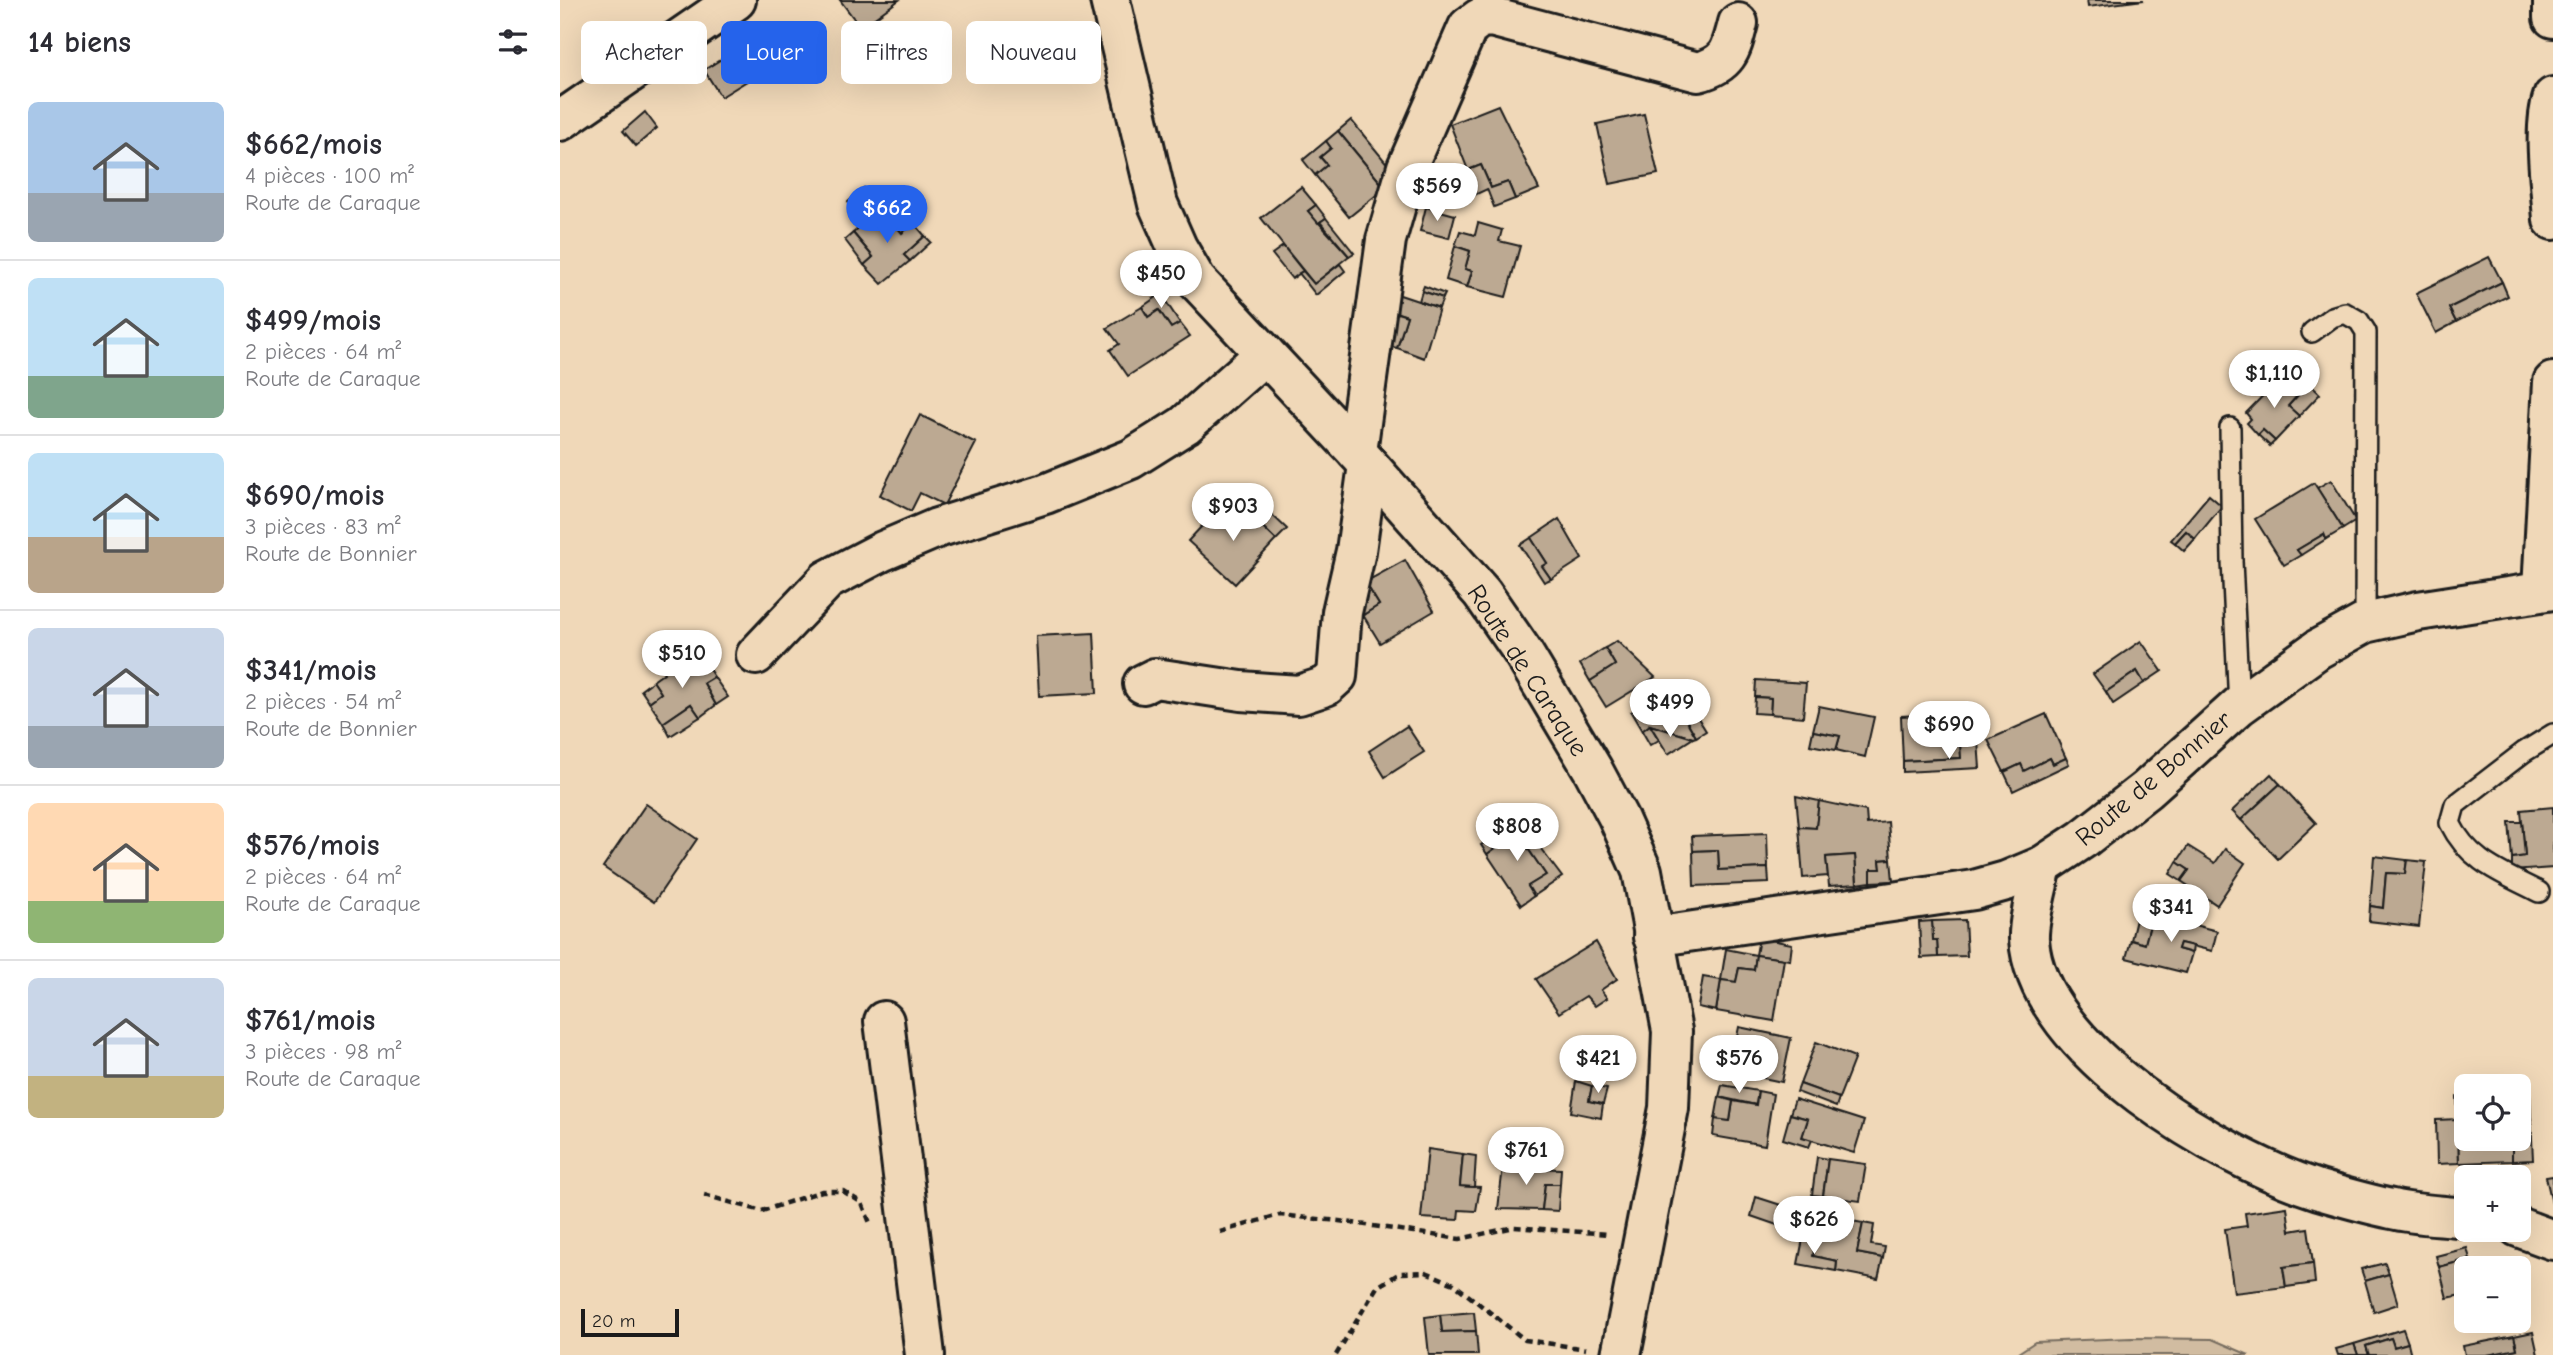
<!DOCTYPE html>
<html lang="fr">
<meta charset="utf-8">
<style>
body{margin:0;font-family:"Comic Neue",sans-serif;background:#f2f2f3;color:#2b2b33;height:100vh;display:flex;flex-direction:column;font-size:26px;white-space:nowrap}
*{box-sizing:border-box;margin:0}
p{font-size:23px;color:#7c7c81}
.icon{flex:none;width:38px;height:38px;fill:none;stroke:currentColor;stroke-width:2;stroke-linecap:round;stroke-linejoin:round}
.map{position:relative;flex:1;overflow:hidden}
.drawer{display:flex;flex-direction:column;background:#fff;width:560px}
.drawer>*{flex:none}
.guide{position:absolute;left:21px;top:21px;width:665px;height:63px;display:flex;gap:14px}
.controls{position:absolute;left:1894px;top:1074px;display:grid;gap:14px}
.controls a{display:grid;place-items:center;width:77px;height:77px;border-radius:10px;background:#fff;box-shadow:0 7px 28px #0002;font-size:35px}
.scale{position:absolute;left:21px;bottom:18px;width:98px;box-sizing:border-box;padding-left:7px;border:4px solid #1c1c1c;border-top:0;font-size:19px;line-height:24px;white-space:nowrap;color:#1c1c1c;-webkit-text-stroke:5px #f0d8b8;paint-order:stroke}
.price{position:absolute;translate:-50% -60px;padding:0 16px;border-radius:24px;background:#fff;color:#222;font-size:23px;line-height:46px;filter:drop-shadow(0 2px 4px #0008)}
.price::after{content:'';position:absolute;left:50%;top:42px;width:21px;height:16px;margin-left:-10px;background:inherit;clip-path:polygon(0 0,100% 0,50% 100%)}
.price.on{background:#2563eb;color:#fff}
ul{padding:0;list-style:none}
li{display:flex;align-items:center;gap:21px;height:175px;padding:0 28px}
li+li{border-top:2px solid #e1e1e2}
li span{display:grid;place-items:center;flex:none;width:196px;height:140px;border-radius:10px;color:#555}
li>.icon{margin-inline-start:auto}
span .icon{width:84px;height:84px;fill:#fffc;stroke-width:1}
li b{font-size:30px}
h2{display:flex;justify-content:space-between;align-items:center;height:84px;padding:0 28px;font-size:30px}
.tag{padding:0 24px;border-radius:10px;background:#fff;box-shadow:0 7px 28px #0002;font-size:24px;line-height:63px}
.tag.on{background:#2563eb;color:#fff}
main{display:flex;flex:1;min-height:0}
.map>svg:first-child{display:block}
.green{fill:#d1bca1;stroke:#766c5e;stroke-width:2}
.building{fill:#bca992;stroke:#1c1c1c;stroke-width:2}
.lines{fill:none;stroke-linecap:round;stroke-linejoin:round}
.service-casing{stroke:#1c1c1c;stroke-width:24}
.minor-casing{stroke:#1c1c1c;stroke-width:44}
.tertiary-casing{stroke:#1c1c1c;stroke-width:44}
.path{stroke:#1c1c1c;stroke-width:4.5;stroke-dasharray:7 5;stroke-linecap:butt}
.service{stroke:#f0d8b8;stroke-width:19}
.minor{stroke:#f0d8b8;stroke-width:38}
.tertiary{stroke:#f0d8b8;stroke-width:38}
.labels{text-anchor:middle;stroke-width:5;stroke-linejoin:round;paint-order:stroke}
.street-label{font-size:26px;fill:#1c1c1c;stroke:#f0d8b8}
</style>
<main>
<section class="drawer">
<h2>14 biens<svg class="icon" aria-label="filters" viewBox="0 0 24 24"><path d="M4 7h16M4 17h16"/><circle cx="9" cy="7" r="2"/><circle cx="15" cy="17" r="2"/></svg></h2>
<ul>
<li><span style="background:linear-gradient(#a9c7e8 65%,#9aa5b1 0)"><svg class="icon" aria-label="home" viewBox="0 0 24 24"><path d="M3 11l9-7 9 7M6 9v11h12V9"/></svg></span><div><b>$662/mois</b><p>4 pièces · 100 m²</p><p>Route de Caraque</p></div></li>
<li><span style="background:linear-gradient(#bfe0f5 70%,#7fa58c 0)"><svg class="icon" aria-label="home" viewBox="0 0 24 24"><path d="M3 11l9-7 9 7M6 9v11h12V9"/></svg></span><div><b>$499/mois</b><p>2 pièces · 64 m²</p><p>Route de Caraque</p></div></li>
<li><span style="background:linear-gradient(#bfe0f5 60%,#b9a48a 0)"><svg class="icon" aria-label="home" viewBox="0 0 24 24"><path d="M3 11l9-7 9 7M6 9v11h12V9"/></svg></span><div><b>$690/mois</b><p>3 pièces · 83 m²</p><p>Route de Bonnier</p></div></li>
<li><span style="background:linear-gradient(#c9d6e8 70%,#9aa5b1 0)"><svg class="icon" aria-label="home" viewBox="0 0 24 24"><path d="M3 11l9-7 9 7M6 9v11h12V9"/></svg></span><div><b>$341/mois</b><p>2 pièces · 54 m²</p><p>Route de Bonnier</p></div></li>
<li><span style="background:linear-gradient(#ffd9b3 70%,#8fb573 0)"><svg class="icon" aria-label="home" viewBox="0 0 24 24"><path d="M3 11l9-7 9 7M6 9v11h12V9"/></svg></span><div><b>$576/mois</b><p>2 pièces · 64 m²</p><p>Route de Caraque</p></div></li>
<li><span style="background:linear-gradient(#c9d6e8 70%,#c2b280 0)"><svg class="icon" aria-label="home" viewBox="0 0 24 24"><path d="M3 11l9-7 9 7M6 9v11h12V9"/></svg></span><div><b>$761/mois</b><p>3 pièces · 98 m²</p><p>Route de Caraque</p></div></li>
</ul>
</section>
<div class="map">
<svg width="1993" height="1355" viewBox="0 0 1993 1355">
<rect width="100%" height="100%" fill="#f0d8b8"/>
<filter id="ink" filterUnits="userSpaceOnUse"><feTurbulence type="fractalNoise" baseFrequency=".0143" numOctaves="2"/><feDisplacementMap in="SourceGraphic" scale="14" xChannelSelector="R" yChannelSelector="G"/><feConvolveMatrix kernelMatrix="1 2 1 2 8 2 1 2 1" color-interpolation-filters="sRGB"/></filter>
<g filter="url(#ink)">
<path class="green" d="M1571,1338L1652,1339L1689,1355H1455L1475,1342Z"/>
<g class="building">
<path d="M280,0H339L301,28Z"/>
<path d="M1527,0H1584L1528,7Z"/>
<path d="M198,36L216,63L161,97L144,70Z"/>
<path d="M938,105L979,189L955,199L948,182L931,188L921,165L908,170L890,124Z"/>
<path d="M85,112L97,128L76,146L63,131Z"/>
<path d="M1084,114L1098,174L1050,184L1037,124Z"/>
<path d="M791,120L834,172L825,188L778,131Z"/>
<path d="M778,131L825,188L789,217L755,175L767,165L760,157L771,148L766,141Z"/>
<path d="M766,141L771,148L760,157L767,165L755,175L743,160Z"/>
<path d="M921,165L931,188L948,182L955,199L934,207L927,189L906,199L896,175Z"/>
<path d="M741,187L756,205L748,211L789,256L754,284L701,218Z"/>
<path d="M304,188L321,208L305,222L288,202Z"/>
<path d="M328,194L354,223L342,233L317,204Z"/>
<path d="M756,205L766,218L758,223L748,211Z"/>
<path d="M866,207L895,215L889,238L860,231Z"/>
<path d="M321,208L342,233L354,223L365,236L344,255L350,261L322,284L304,265L313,257L293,233Z"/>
<path d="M766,218L794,253L789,256L760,222Z"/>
<path d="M918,223L942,230L939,241L960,246L946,297L907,287L912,271L905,269L910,251L895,246L900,231L915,235Z"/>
<path d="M293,233L313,257L304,265L285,240Z"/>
<path d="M365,236L371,242L350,261L344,255Z"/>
<path d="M723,246L743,271L732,279L712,254Z"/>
<path d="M895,246L910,251L905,269L912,271L907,287L886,280Z"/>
<path d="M1929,257L1942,282L1889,308L1896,322L1876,333L1856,293Z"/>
<path d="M780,264L785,271L756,295L739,273L743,271L754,284Z"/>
<path d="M1942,282L1948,296L1896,322L1889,308Z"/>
<path d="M864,286L885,294L883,298L862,291Z"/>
<path d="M862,291L883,298L879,308L859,301Z"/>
<path d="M834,293L879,308L864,358L837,348L847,316L829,310Z"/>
<path d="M601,294L620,323L611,328L599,310L588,317L582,307Z"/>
<path d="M582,307L588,317L599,310L611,328L620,323L630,336L568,376L550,350L559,344L547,328Z"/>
<path d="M834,312L847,316L837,348L824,345Z"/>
<path d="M1731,366L1760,394L1739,416L1728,406L1739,394L1726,382L1731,377L1726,372Z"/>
<path d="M1726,372L1731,377L1726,382L1739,394L1728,406L1739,416L1715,441L1703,430L1698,435L1687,423L1691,419L1686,413Z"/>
<path d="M360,415L416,443L384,505L360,493L351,511L320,495Z"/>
<path d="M1703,430L1715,441L1710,446L1698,435Z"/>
<path d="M1771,480L1796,521L1783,529L1757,488Z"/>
<path d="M1754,483L1783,529L1766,539L1764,534L1737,550L1741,555L1724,565L1695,519Z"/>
<path d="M1649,495L1662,506L1635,539L1626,531L1615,543L1611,540Z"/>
<path d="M692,496L727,529L716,540L681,506Z"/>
<path d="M681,506L716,540L675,584L628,541L656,511L666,522Z"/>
<path d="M999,519L1022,559L991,579L982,566L987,563L971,538Z"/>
<path d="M1626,531L1635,539L1624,551L1615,543Z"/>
<path d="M1764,534L1766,539L1741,555L1737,550Z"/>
<path d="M971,538L987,563L982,566L991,579L984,582L960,545Z"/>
<path d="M845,560L874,611L820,643L803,615L819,605L805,582Z"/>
<path d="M805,582L819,605L803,615L791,590Z"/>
<path d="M534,633L537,693L479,696L476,636Z"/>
<path d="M130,641L143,660L123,673L111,655Z"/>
<path d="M1057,641L1095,677L1046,707L1030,681L1055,665L1045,648Z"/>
<path d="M1581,641L1602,671L1584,683L1577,671L1546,692L1533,674Z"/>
<path d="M1045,648L1055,665L1030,681L1020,664Z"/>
<path d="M111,655L123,673L143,660L154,677L144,683L156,705L140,717L131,704L103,723L89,702L101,693L93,681L104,673L98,664Z"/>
<path d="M1577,671L1584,683L1553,704L1546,692Z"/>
<path d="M154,677L168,697L156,705L144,683Z"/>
<path d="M1196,680L1246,683L1243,717L1210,714L1211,698L1195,697Z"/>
<path d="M93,681L101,693L89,702L81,690Z"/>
<path d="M1117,684L1146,731L1136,737L1108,689Z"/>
<path d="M1108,689L1136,737L1133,738L1090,725L1082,731L1071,712Z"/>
<path d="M1195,697L1211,698L1210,714L1194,713Z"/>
<path d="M131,704L140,717L110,736L103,723Z"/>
<path d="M1259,706L1314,717L1305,757L1276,750L1280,736L1253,731Z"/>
<path d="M1399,713L1401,758L1343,761L1341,716Z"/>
<path d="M1486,714L1506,758L1493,764L1490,758L1464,771L1461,764L1444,772L1428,740Z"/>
<path d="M1090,725L1099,740L1090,745L1082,731Z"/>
<path d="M1090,725L1133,738L1108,754Z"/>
<path d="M847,726L864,752L825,777L809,751Z"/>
<path d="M1253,731L1280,736L1276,750L1250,745Z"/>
<path d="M1418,741L1420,768L1343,772V761L1401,758L1400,742Z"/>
<path d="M1490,758L1493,764L1506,758L1509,764L1453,791L1444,772L1461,764L1464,771Z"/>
<path d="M1711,774L1720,784L1681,820L1672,811Z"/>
<path d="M1720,784L1756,823L1718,859L1681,820Z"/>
<path d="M1236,796L1259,801L1256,828L1239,827Z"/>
<path d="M1259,801L1306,811L1307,824L1328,822L1331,859L1320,860L1321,869H1311V882L1297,884L1295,855L1266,857L1268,876L1243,878L1239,827L1256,828Z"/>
<path d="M86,804L137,839L94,902L43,867Z"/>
<path d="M1993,807V868L1952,871V858L1965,856L1961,810Z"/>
<path d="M958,818L965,826L951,835L946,828Z"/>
<path d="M1949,822H1962L1965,856L1952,858Z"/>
<path d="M965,826L975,841L967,847L986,875L968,886L974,896L961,905L927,854L941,844L935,835L946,828L951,835Z"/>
<path d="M1207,833L1208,868L1159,870L1158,850L1133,851L1132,836Z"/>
<path d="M935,835L941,844L927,854L921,845Z"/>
<path d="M975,841L1002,877L974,896L968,886L986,875L967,847Z"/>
<path d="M1628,846L1655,863L1665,849L1685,863L1657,905L1621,881L1629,870L1617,862Z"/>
<path d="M1158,850L1159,870L1208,868L1209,883L1134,886L1133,851Z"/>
<path d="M1295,855L1297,884L1269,886L1266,857Z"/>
<path d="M1814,856L1847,860L1845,874L1826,873L1823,908L1810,906Z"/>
<path d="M1331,859L1333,881L1311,882V869H1321L1320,860Z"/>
<path d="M1847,860L1866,862L1859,927L1809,921L1810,906L1823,908L1826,873L1845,874Z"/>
<path d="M1617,862L1629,870L1621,881L1610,874Z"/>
<path d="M1578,911L1593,914L1585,944L1571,940Z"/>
<path d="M1593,914L1657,931L1652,951L1620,943L1618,949L1632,953L1626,973L1566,958L1571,940L1585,944Z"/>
<path d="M1405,920L1407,956L1378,957L1377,940H1373L1372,921Z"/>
<path d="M1372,921L1373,940H1377L1378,957L1361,958L1359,922Z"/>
<path d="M1199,938L1232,944L1230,960L1196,955Z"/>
<path d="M1036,942L1057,979L1041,990L1047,998L1035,1006L1026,996L999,1013L976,979Z"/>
<path d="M1620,943L1633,946L1632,953L1618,949Z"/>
<path d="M1166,949L1196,955L1194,970L1179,968L1176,982L1161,980Z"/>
<path d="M1196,955L1224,959L1214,1021L1156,1011L1161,980L1176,982L1179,968L1194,970Z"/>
<path d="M1143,977L1161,980L1156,1011L1138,1007Z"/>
<path d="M1179,1027L1231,1038L1222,1082L1184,1074L1188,1054L1174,1051Z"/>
<path d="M1256,1042L1295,1057L1279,1098L1240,1084Z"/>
<path d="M1174,1051L1188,1054L1184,1074L1170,1071Z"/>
<path d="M1016,1081L1032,1086L1029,1101L1043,1104L1041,1118L1011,1112Z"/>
<path d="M1240,1084L1279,1098L1276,1107L1237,1092Z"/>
<path d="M1162,1085L1198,1091L1196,1105L1159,1097Z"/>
<path d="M1032,1086L1047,1089L1043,1104L1029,1101Z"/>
<path d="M1198,1091L1213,1094L1205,1145L1153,1136L1155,1119L1170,1121L1173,1101L1196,1105Z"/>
<path d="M1958,1094H1970L1973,1160L1952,1161V1146L1913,1148V1139H1958Z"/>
<path d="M1159,1097L1173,1101L1170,1121L1155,1119Z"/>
<path d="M1897,1097H1906V1119H1898Z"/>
<path d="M1235,1099L1304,1121L1294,1153L1242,1137L1248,1119L1230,1114Z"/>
<path d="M1230,1114L1248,1119L1242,1137L1252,1140L1249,1147L1223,1139Z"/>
<path d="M1898,1119L1899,1163L1877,1164L1876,1120Z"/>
<path d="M1898,1119H1906V1139H1913V1148L1952,1146V1161L1899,1163Z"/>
<path d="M868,1149L903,1154L900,1186L920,1187L916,1211L899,1210L898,1220L861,1218Z"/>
<path d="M903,1154L916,1156L914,1187L900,1186Z"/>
<path d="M1257,1157L1268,1159L1263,1196L1252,1195Z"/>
<path d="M1268,1159L1306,1164L1300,1201L1263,1196Z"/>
<path d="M943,1167L1001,1169L1000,1184H985L982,1210L938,1209Z"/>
<path d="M1993,1176V1208L1986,1177Z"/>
<path d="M985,1184H1000L998,1211L982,1210Z"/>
<path d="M1196,1197L1224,1206L1217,1225L1191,1216Z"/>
<path d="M1727,1207L1730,1231L1748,1228L1753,1263L1723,1267L1726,1287L1674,1293L1665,1229L1687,1226L1685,1213Z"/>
<path d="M1260,1215L1270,1217L1266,1238L1256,1236Z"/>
<path d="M1270,1217L1303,1223L1297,1253L1323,1258L1318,1279L1276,1271L1277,1261L1253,1256L1256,1236L1266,1238Z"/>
<path d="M1303,1223L1314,1225L1311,1245L1325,1247L1323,1258L1297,1253Z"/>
<path d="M1244,1234L1256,1236L1253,1256L1277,1261L1276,1271L1238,1264Z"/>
<path d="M1907,1248L1910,1259L1879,1267L1876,1256Z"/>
<path d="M1910,1259L1912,1269H1906V1294L1887,1298L1879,1267Z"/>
<path d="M1753,1263L1755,1283L1726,1287L1723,1267Z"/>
<path d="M1825,1263L1829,1274L1805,1281L1801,1269Z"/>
<path d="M1829,1274L1838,1304L1814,1312L1805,1281Z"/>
<path d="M914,1312L916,1331L882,1332L880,1315Z"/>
<path d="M880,1315L882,1332L916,1331L918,1355H869L865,1317Z"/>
<path d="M1843,1329L1848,1343L1834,1347L1831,1338L1806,1346L1809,1355H1798L1794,1344Z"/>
<path d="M1973,1332L1978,1355H1927L1957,1349L1954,1336Z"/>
<path d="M1954,1336L1957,1349L1927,1355H1905L1903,1346Z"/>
<path d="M1831,1338L1834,1347L1848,1343L1851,1355H1809L1806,1346Z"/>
<path d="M1794,1344L1798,1355H1778L1776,1349Z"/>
</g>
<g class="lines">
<g class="service-casing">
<g id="service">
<path d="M1752,332L1772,317L1785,313L1799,321L1806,332L1805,623"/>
<path d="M1670,428L1672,561L1679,706"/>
<path d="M1979,892C1942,873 1909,862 1890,823L1895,805L1964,752L1993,734"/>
</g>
</g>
<g class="minor-casing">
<g id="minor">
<path d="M1993,0V18"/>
<path d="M1993,97C1982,128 1991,186 1993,220"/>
<path d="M0,121L176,0"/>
<path d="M797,452L826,240L847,167L908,27L920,18L931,17L1138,72C1168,64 1171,51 1178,23"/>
<path d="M1982,591L1993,382"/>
<path d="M196,655L267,580L323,551L377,528L485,494L571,459L625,425L705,354"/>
<path d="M583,684L595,678L681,691L739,695L766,686L777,676L782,612L796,551L808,465"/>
<path d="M1482,866C1478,886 1468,920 1469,939C1476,1051 1664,1160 1759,1190C1783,1197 1807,1204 1832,1209C1856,1215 1881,1215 1906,1218"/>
<path d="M1093,937L1414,890L1446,881L1482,866L1523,839L1586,790L1679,706L1758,649L1805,623L1858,611L1993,590"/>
<path d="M324,1021L365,1355"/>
<path d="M1958,1227L1993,1240"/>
</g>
</g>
<g class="tertiary-casing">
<path id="tertiary" d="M550,0L598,204L617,247L636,280L797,452L922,593L962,651L1033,770L1058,817L1082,871L1112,1031L1109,1108L1061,1355"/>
</g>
<g class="path">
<path d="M144,1195L202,1211L262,1191H283L302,1203L310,1223"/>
<path d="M660,1232L719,1215L779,1221L900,1239L954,1227L1049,1234"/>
<path d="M776,1355L817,1287L840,1273L866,1272L894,1284L965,1340L1026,1349"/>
</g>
<use href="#service" class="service"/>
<use href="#minor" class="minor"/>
<use href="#tertiary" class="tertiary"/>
</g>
</g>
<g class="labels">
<g class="street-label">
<text transform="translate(968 670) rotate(57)" y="9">Route de Caraque</text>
<text transform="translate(1593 778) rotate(-40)" y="9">Route de Bonnier</text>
</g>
</g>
</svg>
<div class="controls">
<a><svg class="icon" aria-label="locate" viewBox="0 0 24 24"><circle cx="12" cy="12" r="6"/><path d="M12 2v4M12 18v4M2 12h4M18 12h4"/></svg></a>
<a>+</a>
<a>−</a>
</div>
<div class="scale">20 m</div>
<b class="price" style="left:877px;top:223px">$569</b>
<b class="price on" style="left:327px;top:245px">$662</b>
<b class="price" style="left:601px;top:310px">$450</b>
<b class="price" style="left:1714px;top:410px">$1,110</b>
<b class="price" style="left:673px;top:543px">$903</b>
<b class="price" style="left:122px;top:690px">$510</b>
<b class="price" style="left:1110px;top:739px">$499</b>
<b class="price" style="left:1389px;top:761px">$690</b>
<b class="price" style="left:957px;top:863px">$808</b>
<b class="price" style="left:1611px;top:944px">$341</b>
<b class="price" style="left:1038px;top:1095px">$421</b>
<b class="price" style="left:1179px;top:1095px">$576</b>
<b class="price" style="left:966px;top:1187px">$761</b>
<b class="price" style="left:1254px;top:1256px">$626</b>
<div class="guide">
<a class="tag">Acheter</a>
<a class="tag on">Louer</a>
<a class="tag">Filtres</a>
<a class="tag">Nouveau</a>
</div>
</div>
</main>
